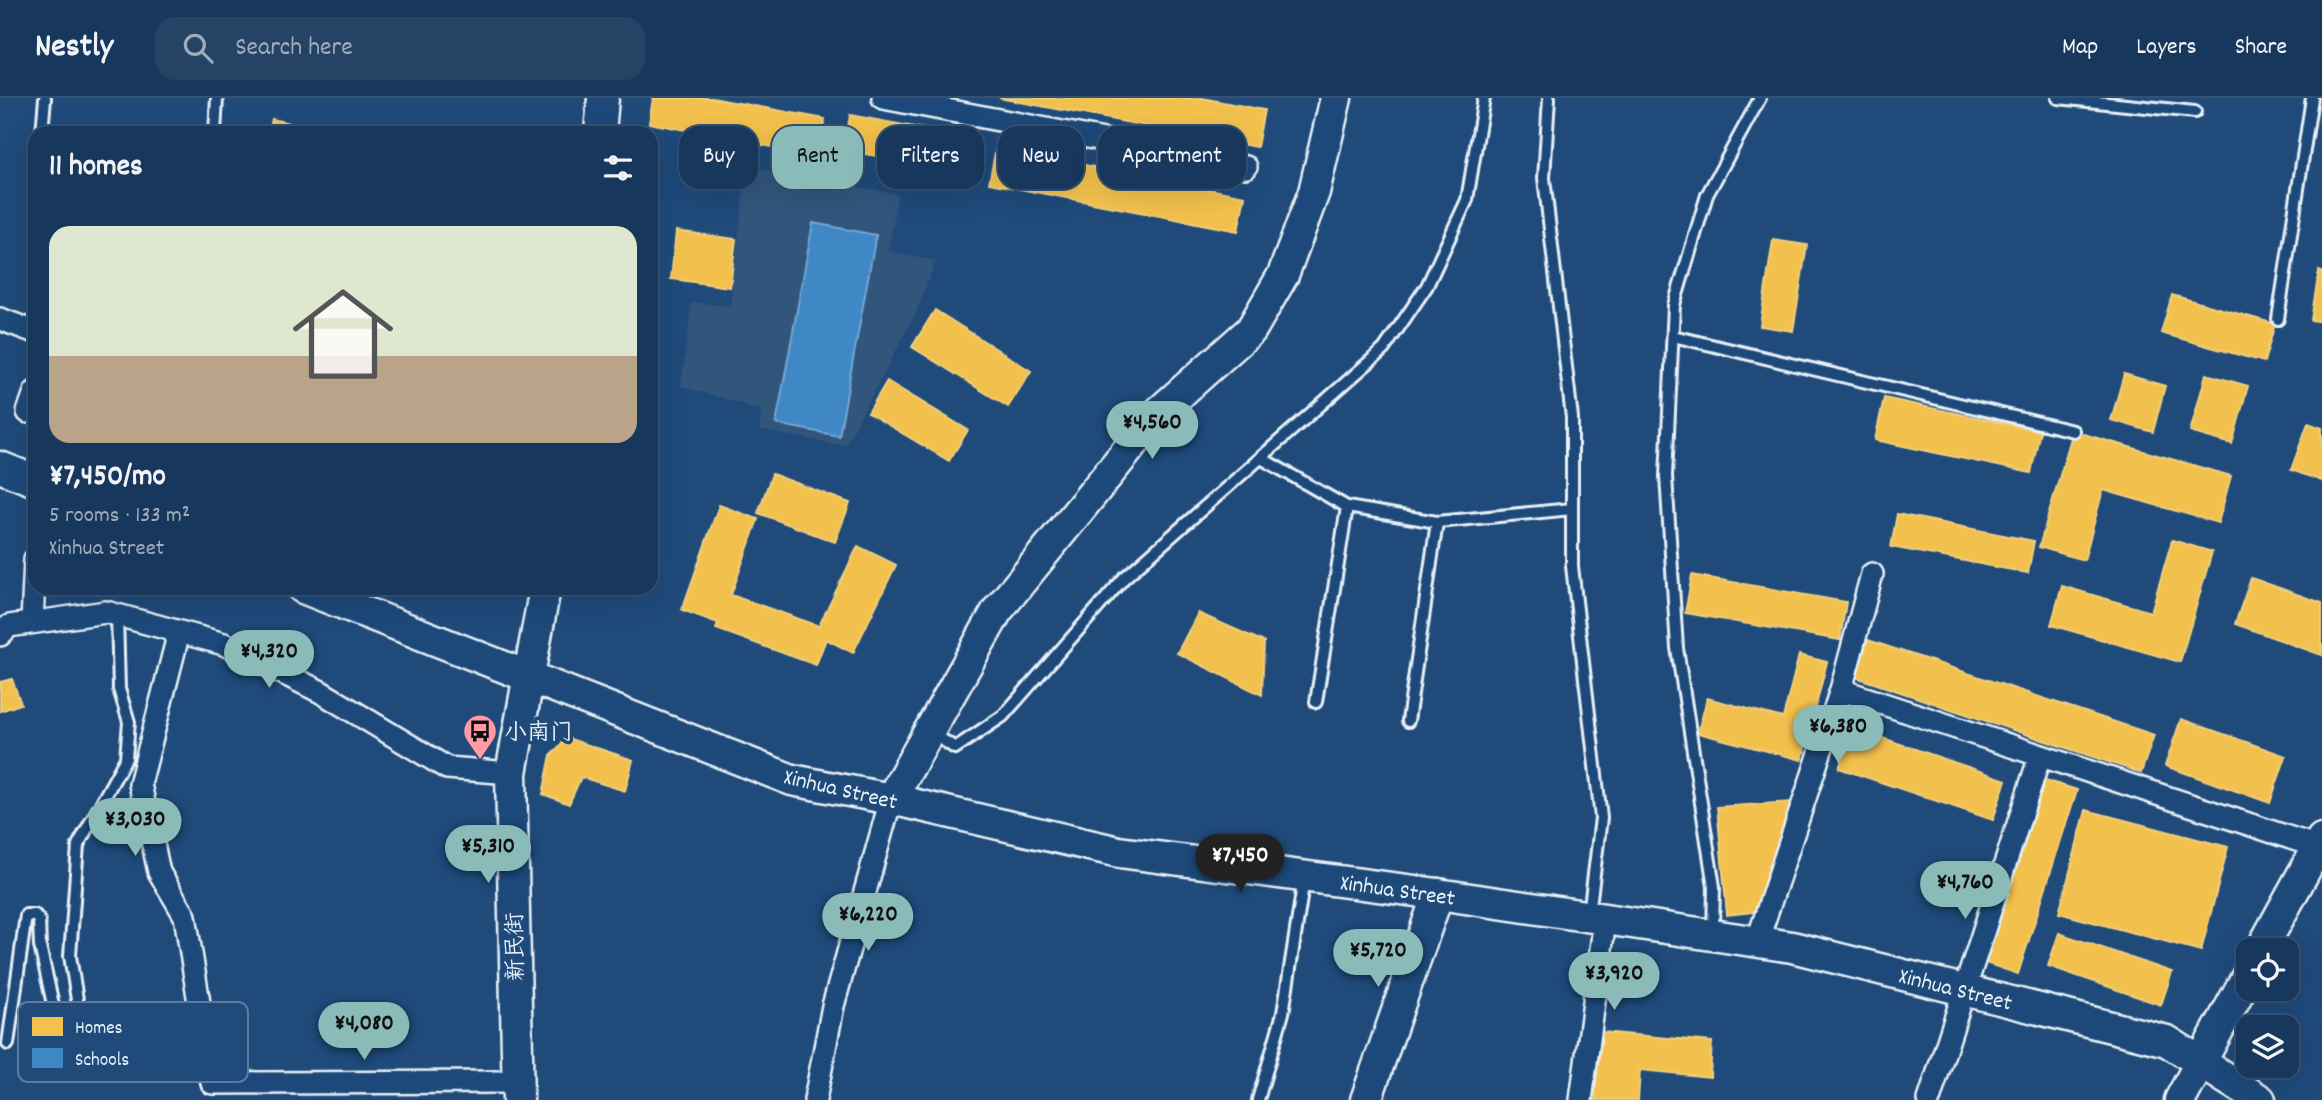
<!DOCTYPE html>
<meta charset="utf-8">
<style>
body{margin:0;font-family:Dekko,"LXGW WenKai TC",sans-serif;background:#244365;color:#f1f3f6;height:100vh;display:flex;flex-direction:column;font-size:26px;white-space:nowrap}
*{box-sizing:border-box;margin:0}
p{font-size:23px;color:#9eacbb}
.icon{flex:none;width:38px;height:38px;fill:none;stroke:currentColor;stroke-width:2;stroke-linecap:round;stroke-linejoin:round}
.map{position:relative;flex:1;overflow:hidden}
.side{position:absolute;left:28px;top:28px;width:630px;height:469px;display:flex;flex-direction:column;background:#17385c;border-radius:21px;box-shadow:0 7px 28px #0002,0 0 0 2px #365272}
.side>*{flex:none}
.hud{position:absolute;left:679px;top:28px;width:665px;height:63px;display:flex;gap:14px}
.buttons{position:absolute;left:2236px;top:840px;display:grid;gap:14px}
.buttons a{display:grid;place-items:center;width:63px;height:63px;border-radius:14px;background:#17385c;box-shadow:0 7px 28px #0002,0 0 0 2px #365272;font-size:35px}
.price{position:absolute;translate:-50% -60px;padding:0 16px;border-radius:24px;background:#8bbbb9;color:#111;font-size:23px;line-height:46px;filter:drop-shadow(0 2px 4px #0008)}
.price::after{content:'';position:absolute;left:50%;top:42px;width:21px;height:16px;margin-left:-10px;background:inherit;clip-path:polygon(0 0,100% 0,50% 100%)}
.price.active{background:#222;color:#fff}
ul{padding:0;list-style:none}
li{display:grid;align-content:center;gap:14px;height:371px;padding:0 21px}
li+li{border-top:2px solid #365272}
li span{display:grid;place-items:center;height:217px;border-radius:21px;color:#555}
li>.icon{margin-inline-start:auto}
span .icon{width:126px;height:126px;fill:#fffc;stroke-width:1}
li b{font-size:30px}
h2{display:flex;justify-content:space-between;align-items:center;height:84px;padding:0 21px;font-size:30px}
.tag{padding:0 24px;border-radius:21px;background:#17385c;box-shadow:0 7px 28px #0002,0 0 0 2px #365272;font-size:24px;line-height:63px}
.tag.active{background:#8bbbb9;color:#111}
header{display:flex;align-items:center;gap:42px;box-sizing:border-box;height:98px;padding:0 35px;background:#17385c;border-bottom:2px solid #365272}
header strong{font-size:33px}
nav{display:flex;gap:38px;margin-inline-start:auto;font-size:24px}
.search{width:490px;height:63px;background:#244365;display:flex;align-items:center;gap:18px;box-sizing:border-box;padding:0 24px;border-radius:21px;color:#9eacbb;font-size:26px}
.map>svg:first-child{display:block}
.built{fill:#32557c}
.homes{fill:#f2c14e;stroke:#efcf81;stroke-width:2}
.schools{fill:#3f88c5;stroke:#72a8d4;stroke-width:2}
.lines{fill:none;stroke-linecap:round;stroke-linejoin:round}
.lane-casing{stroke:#e8f1f8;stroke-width:16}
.street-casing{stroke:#e8f1f8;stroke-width:26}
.secondary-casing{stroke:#e8f1f8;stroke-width:35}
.lane{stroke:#1f4a7a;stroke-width:10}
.street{stroke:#1f4a7a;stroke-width:21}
.secondary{stroke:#1f4a7a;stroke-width:30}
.labels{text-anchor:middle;stroke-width:7;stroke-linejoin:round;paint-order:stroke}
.poi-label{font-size:23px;fill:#e8f1f8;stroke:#1f4a7a;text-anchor:start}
.street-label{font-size:23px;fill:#e8f1f8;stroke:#1f4a7a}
.key{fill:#1f4a7a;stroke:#5b7ca0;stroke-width:2}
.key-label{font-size:19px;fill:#e8f1f8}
</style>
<header>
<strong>Nestly</strong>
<div class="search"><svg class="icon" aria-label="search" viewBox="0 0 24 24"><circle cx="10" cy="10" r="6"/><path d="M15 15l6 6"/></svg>Search here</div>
<nav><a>Map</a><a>Layers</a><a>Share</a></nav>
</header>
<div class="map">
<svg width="2322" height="1002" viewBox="0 0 2322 1002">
<rect width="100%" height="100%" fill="#1f4a7a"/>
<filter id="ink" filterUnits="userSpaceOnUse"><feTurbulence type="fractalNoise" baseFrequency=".0143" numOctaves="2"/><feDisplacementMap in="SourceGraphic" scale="14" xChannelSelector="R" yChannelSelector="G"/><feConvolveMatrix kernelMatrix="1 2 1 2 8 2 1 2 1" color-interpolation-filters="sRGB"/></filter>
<g filter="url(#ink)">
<path class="built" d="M747,68L898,96L888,153L936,163L915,217L845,348L759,332L762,312L681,288L692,204L730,208Z"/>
<g class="homes">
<path d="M653,0H712L825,21L818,58L649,25Z"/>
<path d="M999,0H1202L1264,12L1257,49Z"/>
<path d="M850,17L979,41L972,76L844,52Z"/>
<path d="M272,21L302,28L301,35H269Z"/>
<path d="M996,50L1245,98L1238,133L989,85Z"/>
<path d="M676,133L736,141L730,189L671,181Z"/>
<path d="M1773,142L1807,147L1793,233L1760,228Z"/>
<path d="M2319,173L2322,174V224L2311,222Z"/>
<path d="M2172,197L2275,226L2264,264L2161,235Z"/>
<path d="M935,212L1031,273L1008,309L912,249Z"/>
<path d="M2124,276L2165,288L2153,334L2111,322Z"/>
<path d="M2206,276L2248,288L2232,346L2190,334Z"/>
<path d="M887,283L968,332L949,363L868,315Z"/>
<path d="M1884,300L2040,333L2031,375L1875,342Z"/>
<path d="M2308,325L2322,330V383L2291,372Z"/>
<path d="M2073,333L2231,378L2218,425L2103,392L2084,462L2039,449Z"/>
<path d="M772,376L850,405L835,444L758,415Z"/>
<path d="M719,407L758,421L731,497L819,528L858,448L896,467L853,555L826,541L816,567L716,531L718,525L682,512Z"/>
<path d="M1897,416L2034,443L2028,475L1891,449Z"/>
<path d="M2172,442L2212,454L2180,564L2051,527L2062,488L2151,514Z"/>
<path d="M1692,477L1846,504L1840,542L1685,515Z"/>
<path d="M2251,480L2322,505V557L2235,526Z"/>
<path d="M1198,515L1264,544L1262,597L1177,555Z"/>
<path d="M1868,542L2154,637L2141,675L1856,579Z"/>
<path d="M1799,557L1827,564L1802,662L1698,635L1707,600L1783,620Z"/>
<path d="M12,581L21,606L0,613V584Z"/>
<path d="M2181,621L2286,658L2270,705L2165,668Z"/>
<path d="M1868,635L2006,682L1993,722L1839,670L1848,644Z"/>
<path d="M567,640L633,662L625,693L581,679L569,706L543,696L551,657Z"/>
<path d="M2045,682L2077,692L2018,876L1986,865Z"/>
<path d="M1792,704L1763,804L1753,814L1727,817L1717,709Z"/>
<path d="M2086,712L2228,749L2201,853L2059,815Z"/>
<path d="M2059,835L2172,874L2161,907L2048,868Z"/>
<path d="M1601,934L1712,944L1710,979L1640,972L1638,1002H1595Z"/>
</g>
<path class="schools" d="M813,125L876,137L839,338L776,326Z"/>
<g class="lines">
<g class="lane-casing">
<g id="lane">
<path d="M1549,0L1544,80L1572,320V468L1601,720L1589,816"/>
<path d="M2058,0L2195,14"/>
<path d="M42,35L45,0"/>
<path d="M215,35L217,0"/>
<path d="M2278,221L2312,0"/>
<path d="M1673,238L2073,333"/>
<path d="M1261,360L1347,409L1316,604"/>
<path d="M1347,409L1437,424L1408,623"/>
<path d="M1437,424L1572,411"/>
<path d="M932,635L955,650L1003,618L1124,480L1384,251L1427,188L1467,102L1484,0"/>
<path d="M1713,835L1714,789L1677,550L1666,378L1674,207L1707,97L1760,0"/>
<path d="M8,946L26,817H35L39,822L40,848L56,920L72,932L78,926L79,914L70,858L78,747L126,660L129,624L119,591L117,517"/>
<path d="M1258,1002L1283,915L1304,781"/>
</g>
</g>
<g class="street-casing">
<g id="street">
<path d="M883,0L1246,69"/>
<path d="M0,221L35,234"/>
<path d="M28,314L35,294"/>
<path d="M32,524L35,461"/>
<path d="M179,534L140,686L159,774L185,818L212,985L517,984"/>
<path d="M0,537L9,528L106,514L224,546L321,594L447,670L511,675"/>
<path d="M1841,592L2318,749"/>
<path d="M1757,844L1841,592L1872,476"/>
<path d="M815,1002L833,908L891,701"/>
<path d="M1581,1002L1605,821"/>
<path d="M1929,1002L2040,658"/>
</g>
</g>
<g class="secondary-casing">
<g id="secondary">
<path d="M600,35L603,0"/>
<path d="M0,369L35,383"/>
<path d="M303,490L792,682L891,701L1119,754L1438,796L1792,849L2167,943L2260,1002"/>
<path d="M891,701L997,513L1158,315L1251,232L1283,177L1314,94L1336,0"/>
<path d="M2261,852L2322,741"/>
<path d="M518,1002L511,675L545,490"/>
<path d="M1366,1002L1438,796"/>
<path d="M2180,1002L2249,875"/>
</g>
</g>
<use href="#lane" class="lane"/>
<use href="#street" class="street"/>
<use href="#secondary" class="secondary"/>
</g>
</g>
<defs>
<g id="bus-pin" transform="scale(1.75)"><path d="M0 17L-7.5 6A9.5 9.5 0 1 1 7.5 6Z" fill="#ff9aa2" stroke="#1f4a7a"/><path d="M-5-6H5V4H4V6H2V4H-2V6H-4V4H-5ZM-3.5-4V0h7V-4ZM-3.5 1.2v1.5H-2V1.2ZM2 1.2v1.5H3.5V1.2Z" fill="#111"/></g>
</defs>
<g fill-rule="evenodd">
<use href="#bus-pin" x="480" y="633"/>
</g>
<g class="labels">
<g class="poi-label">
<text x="504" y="641">小南门</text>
</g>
<g class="street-label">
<text transform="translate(841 690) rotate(13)" y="8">Xinhua Street</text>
<text transform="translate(1398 791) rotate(8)" y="8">Xinhua Street</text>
<text transform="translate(514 849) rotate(-91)" y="8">新民街</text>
<text transform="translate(1956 890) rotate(14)" y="8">Xinhua Street</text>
</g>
</g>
<rect x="18" y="904" width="230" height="80" rx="10" class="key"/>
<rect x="32" y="919" width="31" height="19" fill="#f2c14e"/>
<rect x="32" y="950" width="31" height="20" fill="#3f88c5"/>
<g class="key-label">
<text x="75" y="935">Homes</text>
<text x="75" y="967">Schools</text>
</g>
</svg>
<div class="buttons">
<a><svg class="icon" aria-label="locate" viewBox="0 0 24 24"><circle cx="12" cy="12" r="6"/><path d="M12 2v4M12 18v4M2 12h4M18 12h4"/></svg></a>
<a><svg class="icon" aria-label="layers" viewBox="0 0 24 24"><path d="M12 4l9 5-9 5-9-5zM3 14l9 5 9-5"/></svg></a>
</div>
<b class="price" style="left:1152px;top:363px">¥4,560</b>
<b class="price" style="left:269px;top:592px">¥4,320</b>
<b class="price" style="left:1838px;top:667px">¥6,380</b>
<b class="price" style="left:135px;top:760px">¥3,030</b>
<b class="price" style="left:488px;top:787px">¥5,310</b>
<b class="price active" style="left:1240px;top:796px">¥7,450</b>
<b class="price" style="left:1965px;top:823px">¥4,760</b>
<b class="price" style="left:868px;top:855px">¥6,220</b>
<b class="price" style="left:1378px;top:891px">¥5,720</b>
<b class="price" style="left:1614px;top:914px">¥3,920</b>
<b class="price" style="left:364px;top:964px">¥4,080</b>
<div class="hud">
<a class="tag">Buy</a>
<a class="tag active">Rent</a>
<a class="tag">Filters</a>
<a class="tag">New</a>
<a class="tag">Apartment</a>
</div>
<section class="side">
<h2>11 homes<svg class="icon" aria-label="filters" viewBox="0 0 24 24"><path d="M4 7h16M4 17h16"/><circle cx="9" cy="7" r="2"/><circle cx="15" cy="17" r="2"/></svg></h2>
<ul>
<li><span style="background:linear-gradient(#dfe7d0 60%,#b9a48a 0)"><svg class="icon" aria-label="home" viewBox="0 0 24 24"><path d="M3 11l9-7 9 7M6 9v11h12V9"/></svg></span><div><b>¥7,450/mo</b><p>5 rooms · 133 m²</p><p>Xinhua Street</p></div></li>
</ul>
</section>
</div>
